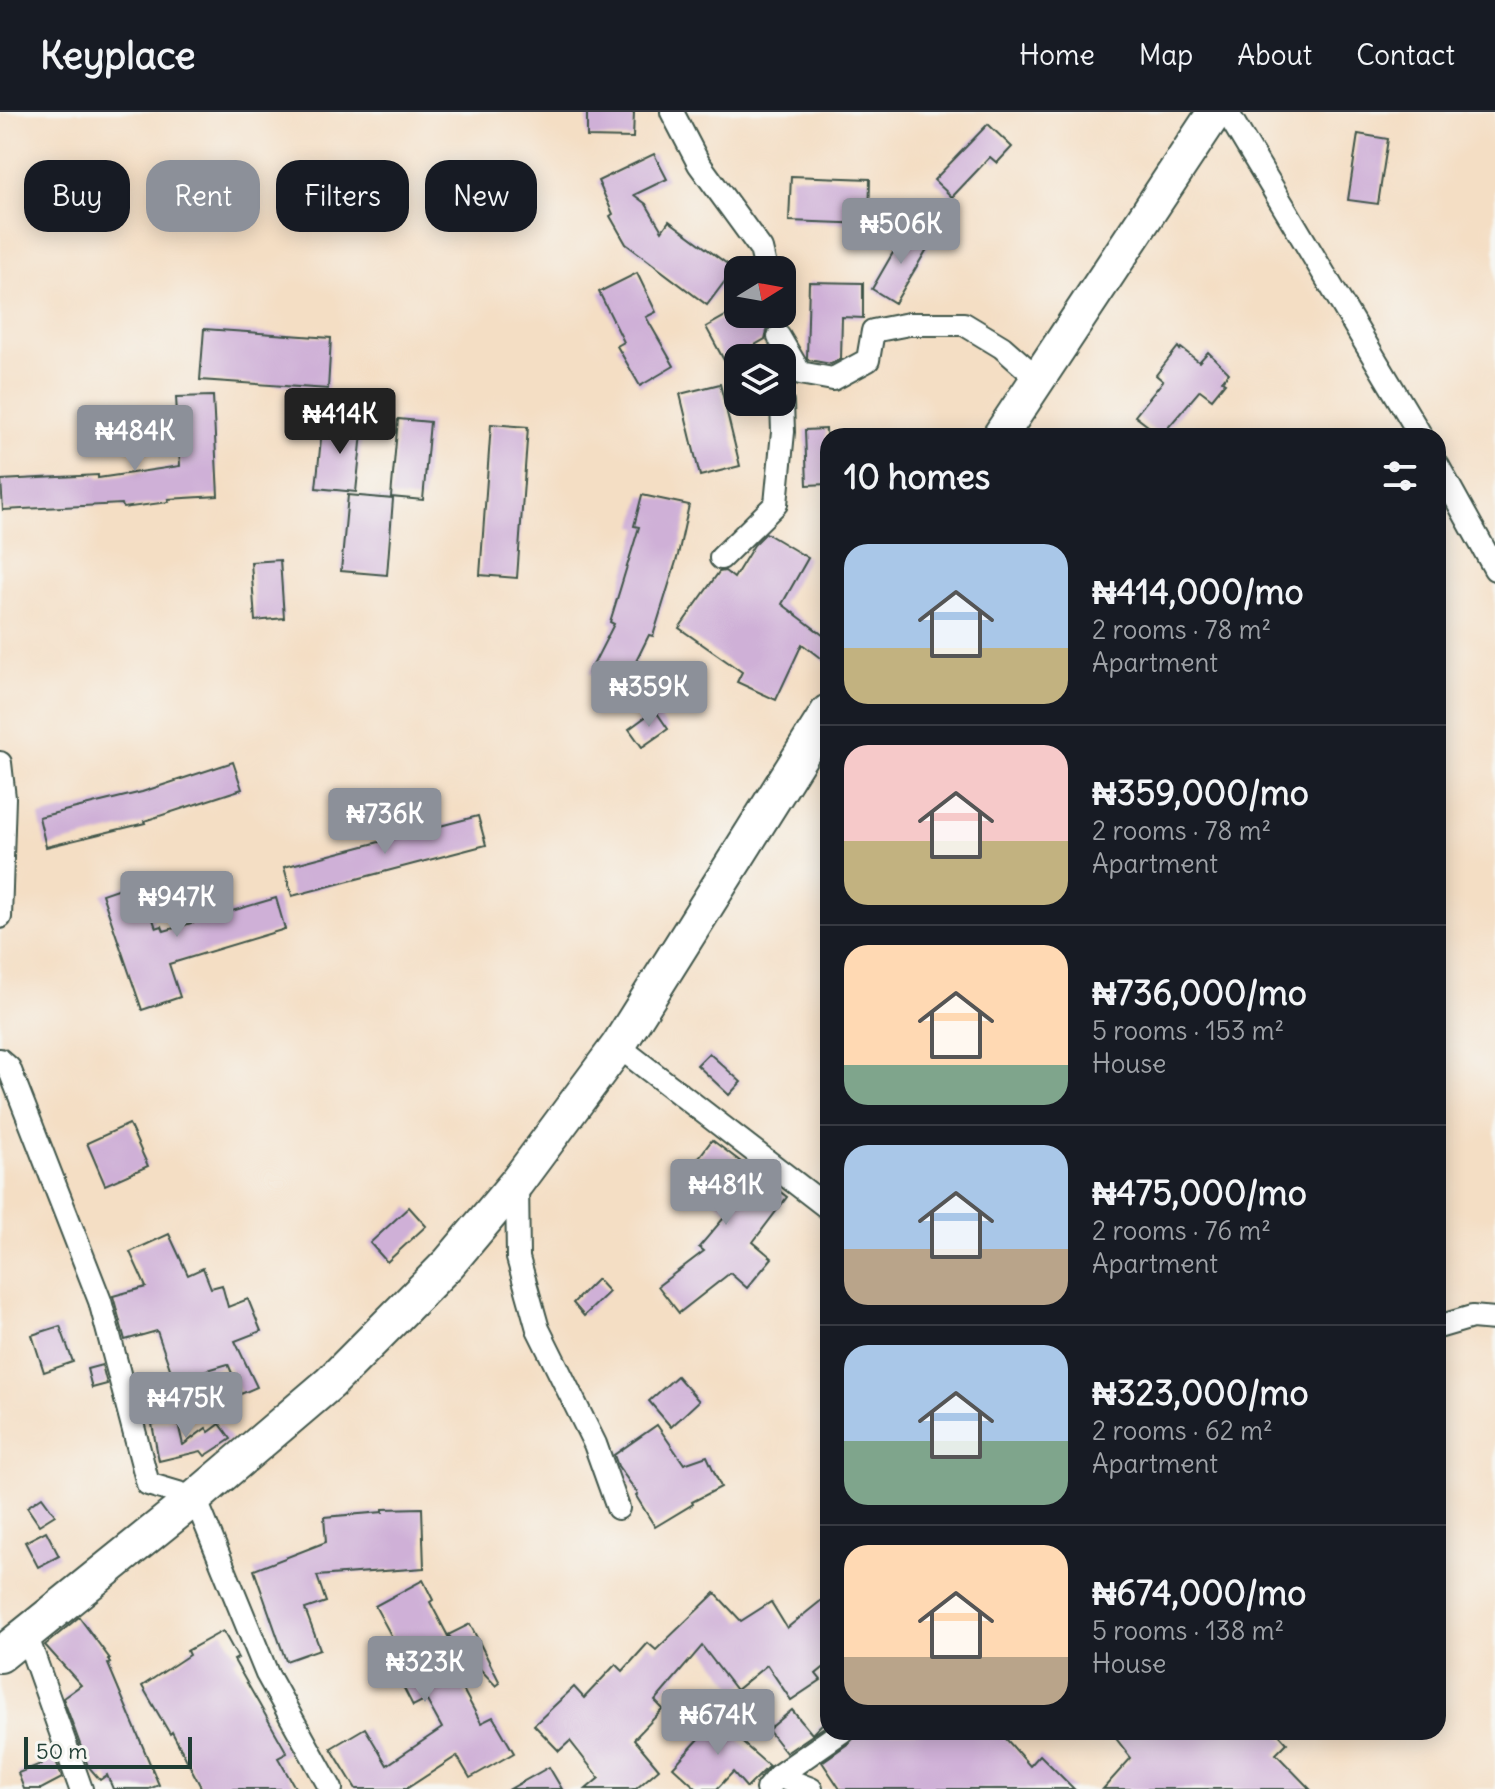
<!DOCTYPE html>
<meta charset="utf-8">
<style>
body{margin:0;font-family:Delius,sans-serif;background:#242831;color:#f1f3f6;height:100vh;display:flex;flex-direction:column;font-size:30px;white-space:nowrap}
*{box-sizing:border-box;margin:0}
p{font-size:26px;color:#9ea1a6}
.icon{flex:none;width:44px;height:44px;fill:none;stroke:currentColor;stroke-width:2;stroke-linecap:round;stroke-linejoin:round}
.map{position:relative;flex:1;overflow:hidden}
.side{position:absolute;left:820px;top:316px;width:626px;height:1312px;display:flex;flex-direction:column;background:#171b24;border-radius:24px;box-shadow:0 4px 20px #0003}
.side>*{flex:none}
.hud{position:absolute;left:24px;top:48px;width:676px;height:72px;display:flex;gap:16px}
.needle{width:52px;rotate:79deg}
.fabs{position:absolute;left:724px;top:144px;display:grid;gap:16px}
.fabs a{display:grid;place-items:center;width:72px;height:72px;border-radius:16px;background:#171b24;box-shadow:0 4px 20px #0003;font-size:40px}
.scale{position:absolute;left:24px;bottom:20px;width:168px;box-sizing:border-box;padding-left:8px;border:4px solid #1f3d34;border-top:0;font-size:22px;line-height:28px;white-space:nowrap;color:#1f3d34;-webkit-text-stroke:6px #f6f6f2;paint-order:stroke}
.price{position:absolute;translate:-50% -68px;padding:0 18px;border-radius:8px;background:#8c9099;color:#fff;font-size:26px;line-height:52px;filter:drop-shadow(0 2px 4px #0008)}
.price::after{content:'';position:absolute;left:50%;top:48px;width:24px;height:18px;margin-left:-12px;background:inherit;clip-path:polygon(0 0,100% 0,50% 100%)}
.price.on{background:#222;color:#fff}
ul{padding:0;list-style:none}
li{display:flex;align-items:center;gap:24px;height:200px;padding:0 24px}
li+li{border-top:2px solid #363941}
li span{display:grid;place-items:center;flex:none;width:224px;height:160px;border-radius:24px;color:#555}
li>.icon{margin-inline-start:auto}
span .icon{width:96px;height:96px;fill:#fffc;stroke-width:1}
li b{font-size:34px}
h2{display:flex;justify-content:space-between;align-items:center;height:96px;padding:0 24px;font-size:34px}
.tag{padding:0 28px;border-radius:24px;background:#171b24;box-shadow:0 4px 20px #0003;font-size:28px;line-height:72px}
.tag.on{background:#8c9099;color:#fff}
header{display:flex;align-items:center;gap:48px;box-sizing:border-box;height:112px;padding:0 40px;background:#171b24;border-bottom:2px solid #363941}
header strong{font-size:38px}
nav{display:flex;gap:44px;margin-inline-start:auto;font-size:28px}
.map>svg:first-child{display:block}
.building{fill:#cfb0d7}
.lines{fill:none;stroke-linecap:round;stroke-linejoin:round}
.minor-casing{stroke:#3f554a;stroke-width:26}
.primary-casing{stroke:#3f554a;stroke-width:38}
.minor{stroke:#fff;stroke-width:22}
.primary{stroke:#fff;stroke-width:34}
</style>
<header>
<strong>Keyplace</strong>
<nav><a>Home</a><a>Map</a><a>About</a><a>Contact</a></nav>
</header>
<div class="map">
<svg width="1495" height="1677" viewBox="0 0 1495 1677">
<rect width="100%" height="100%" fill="#f6f6f2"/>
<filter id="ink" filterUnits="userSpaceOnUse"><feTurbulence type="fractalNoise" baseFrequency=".0125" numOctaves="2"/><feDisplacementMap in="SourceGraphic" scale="16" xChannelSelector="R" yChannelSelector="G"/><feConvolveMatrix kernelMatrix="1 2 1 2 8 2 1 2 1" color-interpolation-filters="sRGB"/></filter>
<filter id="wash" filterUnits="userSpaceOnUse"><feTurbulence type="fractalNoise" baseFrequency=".006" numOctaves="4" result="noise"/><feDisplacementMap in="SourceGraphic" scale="32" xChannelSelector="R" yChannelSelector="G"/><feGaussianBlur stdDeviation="1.8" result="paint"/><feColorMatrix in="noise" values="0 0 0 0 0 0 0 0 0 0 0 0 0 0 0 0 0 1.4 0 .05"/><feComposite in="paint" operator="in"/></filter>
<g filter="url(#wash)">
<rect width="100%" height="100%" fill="#f4dec4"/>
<g id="blocks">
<g class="building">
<path d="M587,0H634L633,26L587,25Z"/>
<path d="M988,12L1012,35L997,51L990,45L952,85L934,68Z"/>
<path d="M1358,22L1388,27L1378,92L1348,88Z"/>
<path d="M654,42L667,67L634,83L646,92L662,119L669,109L734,157L707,193L626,132L610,104L613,102L598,69Z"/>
<path d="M791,64L870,67L869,112L789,109Z"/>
<path d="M906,118L930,132L895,191L872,177Z"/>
<path d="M637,161L656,200L646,205L674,254L640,274L617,234L624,230L599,180Z"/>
<path d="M809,170L863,171V206L842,205L841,247L831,252L809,248L807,246Z"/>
<path d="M729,202H761L769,216L767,219L765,227L725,250L706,215Z"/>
<path d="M204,217L331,226L328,277L200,268Z"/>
<path d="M1178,235L1180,238L1181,236L1199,250L1208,240L1229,261L1222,269L1225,271L1212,287L1200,278L1161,324L1135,304L1163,269L1156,263Z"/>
<path d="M720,272L740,354L700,364L680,282Z"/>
<path d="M213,284L218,384L168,387L169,390L123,396L122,392L3,398L1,368L98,363V366L180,354L176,285Z"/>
<path d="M323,307L363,311L356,380L316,376Z"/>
<path d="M398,307L430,310L423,388L391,385Z"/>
<path d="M491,312L528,315L517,466L480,463Z"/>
<path d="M826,317L828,372L807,373L805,318Z"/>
<path d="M348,383L393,387L387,463L341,459Z"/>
<path d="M642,383L689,393L678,443L653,524L649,523L622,578L589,561L614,512L610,510L639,415L634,414Z"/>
<path d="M766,421L808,446L782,492L828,527V552L802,532L776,588L737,570L742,560L679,516L719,460L725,459L734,466L754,433Z"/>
<path d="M280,448L284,506L255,509L251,450Z"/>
<path d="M655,598L668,617L642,635L629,617Z"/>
<path d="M233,650L242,677L144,709L145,711L46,735L39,705L142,680Z"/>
<path d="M478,704L486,733L292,784L284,755Z"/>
<path d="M140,769L156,816L162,814L164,819L276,786L285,817L169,852L180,885L142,898L102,782Z"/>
<path d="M709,941L741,970L729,983L697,953Z"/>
<path d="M129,1012L148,1054L105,1073L87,1031Z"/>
<path d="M712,1028L787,1085L753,1130L772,1146L747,1176L730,1161L679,1201L658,1174L704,1139L699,1135L729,1100L684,1065Z"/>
<path d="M409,1095L426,1114L387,1150L370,1131Z"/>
<path d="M169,1122L188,1163L203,1156L211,1176L222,1173L228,1195L248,1187L261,1219L235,1229L257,1275L241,1282L228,1252L174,1268L157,1219L125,1228L113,1184L146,1175L130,1140Z"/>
<path d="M597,1167L609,1180L584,1204L573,1191Z"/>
<path d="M60,1214L73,1250L44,1260L32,1223Z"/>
<path d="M102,1253L107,1272L92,1276L87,1257Z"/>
<path d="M677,1264L699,1289L671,1315L649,1289Z"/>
<path d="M177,1307L183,1333L206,1316L209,1320L220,1312L231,1327L205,1344L201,1339L159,1349L152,1312Z"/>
<path d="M657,1313L684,1352L707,1344L721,1375L692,1390L693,1392L655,1415L636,1384L638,1382L618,1354L614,1343Z"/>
<path d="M42,1385L55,1403L39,1413L27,1395Z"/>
<path d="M422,1396L424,1456L317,1464L326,1490L305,1497L320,1537L286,1549L254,1458L326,1430L324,1405L383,1400V1397Z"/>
<path d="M46,1419L59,1444L38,1455L25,1430Z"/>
<path d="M423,1468L433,1488L430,1490L469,1564L459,1570L481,1611L493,1605L514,1641L470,1666L457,1644L406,1677H356L331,1636L365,1616L387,1653L442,1616L426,1587L413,1594L392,1553L404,1547L375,1494Z"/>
<path d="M715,1481L741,1509L771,1490L787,1516L828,1483V1552L816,1562L821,1568L791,1588L767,1553L736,1578L702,1534L655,1589L663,1597L634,1627L659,1657L636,1677H586L599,1666L570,1629L559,1639L534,1613L574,1575L584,1586L616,1552L623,1559L648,1531L656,1538Z"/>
<path d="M79,1505L110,1547L108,1548L110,1551L108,1552L159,1673L149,1677H113L107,1663L100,1668L88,1654L63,1586L81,1573L45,1533Z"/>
<path d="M470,1512L500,1571L496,1574L448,1523Z"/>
<path d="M223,1519L238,1546L234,1548L287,1641L278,1646L296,1677H202L172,1620L170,1622L142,1574L189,1543L187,1539Z"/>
<path d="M704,1597L769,1654L747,1676L733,1660L717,1677H697L673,1655L700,1626L688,1615Z"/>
<path d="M792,1598L812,1622L824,1610L827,1613L786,1641L768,1618Z"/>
<path d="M855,1620H1000L1030,1654L1040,1643L1074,1677H840L822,1650L849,1631L853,1627Z"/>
<path d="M1111,1620H1277L1287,1631L1276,1642L1310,1677H1103L1131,1646Z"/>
<path d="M53,1640L62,1666L41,1677H24L18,1661L41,1652L38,1647Z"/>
<path d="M549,1655L562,1677H510Z"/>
</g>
</g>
</g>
<g filter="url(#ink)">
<use href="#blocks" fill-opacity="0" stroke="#3f554a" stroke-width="2"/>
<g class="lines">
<g class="minor-casing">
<g id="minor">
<path d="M672,0L699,52L761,137L766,158"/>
<path d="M1227,0L1421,324"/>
<path d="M779,225L800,261L833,267L868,248L873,219L909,212H964L1002,235L1037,266"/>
<path d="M1438,354L1495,457"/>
<path d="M721,446L776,392L783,320L782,290"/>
<path d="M0,651L4,686L0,805"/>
<path d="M618,934L828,1096"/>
<path d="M0,948L9,956L100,1189L148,1372L195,1386L267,1562L331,1677"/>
<path d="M517,1070L518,1146L538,1217L595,1332L618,1396"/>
<path d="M1438,1215L1472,1205L1495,1207"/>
<path d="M26,1522L81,1677"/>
<path d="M778,1664L811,1677"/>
<path d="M767,1677L778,1664L841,1620"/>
</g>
</g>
<g class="primary-casing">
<g id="primary">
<path d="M1000,324L1215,0"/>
<path d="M0,1543L195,1386L330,1271L449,1151L517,1070L618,934L828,600"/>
</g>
</g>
<use href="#minor" class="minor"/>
<use href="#primary" class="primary"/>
</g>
</g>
</svg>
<div class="fabs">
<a><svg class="needle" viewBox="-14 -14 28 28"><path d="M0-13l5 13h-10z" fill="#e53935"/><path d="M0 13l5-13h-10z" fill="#9ea1a6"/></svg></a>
<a><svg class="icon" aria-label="layers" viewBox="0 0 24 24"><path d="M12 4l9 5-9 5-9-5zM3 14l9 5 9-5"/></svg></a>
</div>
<div class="scale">50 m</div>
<b class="price" style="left:901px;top:154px">₦506K</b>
<b class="price on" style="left:340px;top:344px">₦414K</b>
<b class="price" style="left:135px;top:361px">₦484K</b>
<b class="price" style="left:649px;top:617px">₦359K</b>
<b class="price" style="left:385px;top:744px">₦736K</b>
<b class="price" style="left:177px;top:827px">₦947K</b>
<b class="price" style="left:726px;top:1115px">₦481K</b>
<b class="price" style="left:186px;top:1328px">₦475K</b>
<b class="price" style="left:425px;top:1592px">₦323K</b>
<b class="price" style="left:718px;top:1645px">₦674K</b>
<div class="hud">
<a class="tag">Buy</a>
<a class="tag on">Rent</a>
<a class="tag">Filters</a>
<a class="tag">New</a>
</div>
<section class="side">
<h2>10 homes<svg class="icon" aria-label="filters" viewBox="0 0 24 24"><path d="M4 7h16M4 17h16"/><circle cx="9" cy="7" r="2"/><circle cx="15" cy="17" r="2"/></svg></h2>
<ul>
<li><span style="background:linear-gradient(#a9c7e8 65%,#c2b280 0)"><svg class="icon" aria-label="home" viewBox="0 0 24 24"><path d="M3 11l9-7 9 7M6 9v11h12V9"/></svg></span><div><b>₦414,000/mo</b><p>2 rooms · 78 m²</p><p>Apartment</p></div></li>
<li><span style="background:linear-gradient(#f6c9c9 60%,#c2b280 0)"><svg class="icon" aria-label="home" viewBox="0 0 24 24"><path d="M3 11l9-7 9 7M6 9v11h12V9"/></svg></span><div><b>₦359,000/mo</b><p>2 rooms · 78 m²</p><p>Apartment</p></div></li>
<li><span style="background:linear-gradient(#ffd9b3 75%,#7fa58c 0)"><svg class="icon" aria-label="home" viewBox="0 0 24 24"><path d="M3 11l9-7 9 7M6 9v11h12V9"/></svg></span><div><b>₦736,000/mo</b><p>5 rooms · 153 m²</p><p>House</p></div></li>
<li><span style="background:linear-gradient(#a9c7e8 65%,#b9a48a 0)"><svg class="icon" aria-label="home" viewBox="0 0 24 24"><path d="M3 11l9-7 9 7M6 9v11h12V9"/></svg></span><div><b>₦475,000/mo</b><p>2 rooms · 76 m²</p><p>Apartment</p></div></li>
<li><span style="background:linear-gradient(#a9c7e8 60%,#7fa58c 0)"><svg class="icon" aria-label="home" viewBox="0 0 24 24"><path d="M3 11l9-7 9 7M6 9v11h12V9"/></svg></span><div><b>₦323,000/mo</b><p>2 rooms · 62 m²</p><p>Apartment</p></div></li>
<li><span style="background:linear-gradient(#ffd9b3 70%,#b9a48a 0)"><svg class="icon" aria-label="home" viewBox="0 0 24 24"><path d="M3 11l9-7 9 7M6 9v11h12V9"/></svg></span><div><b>₦674,000/mo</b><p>5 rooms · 138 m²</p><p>House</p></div></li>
</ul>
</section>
</div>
